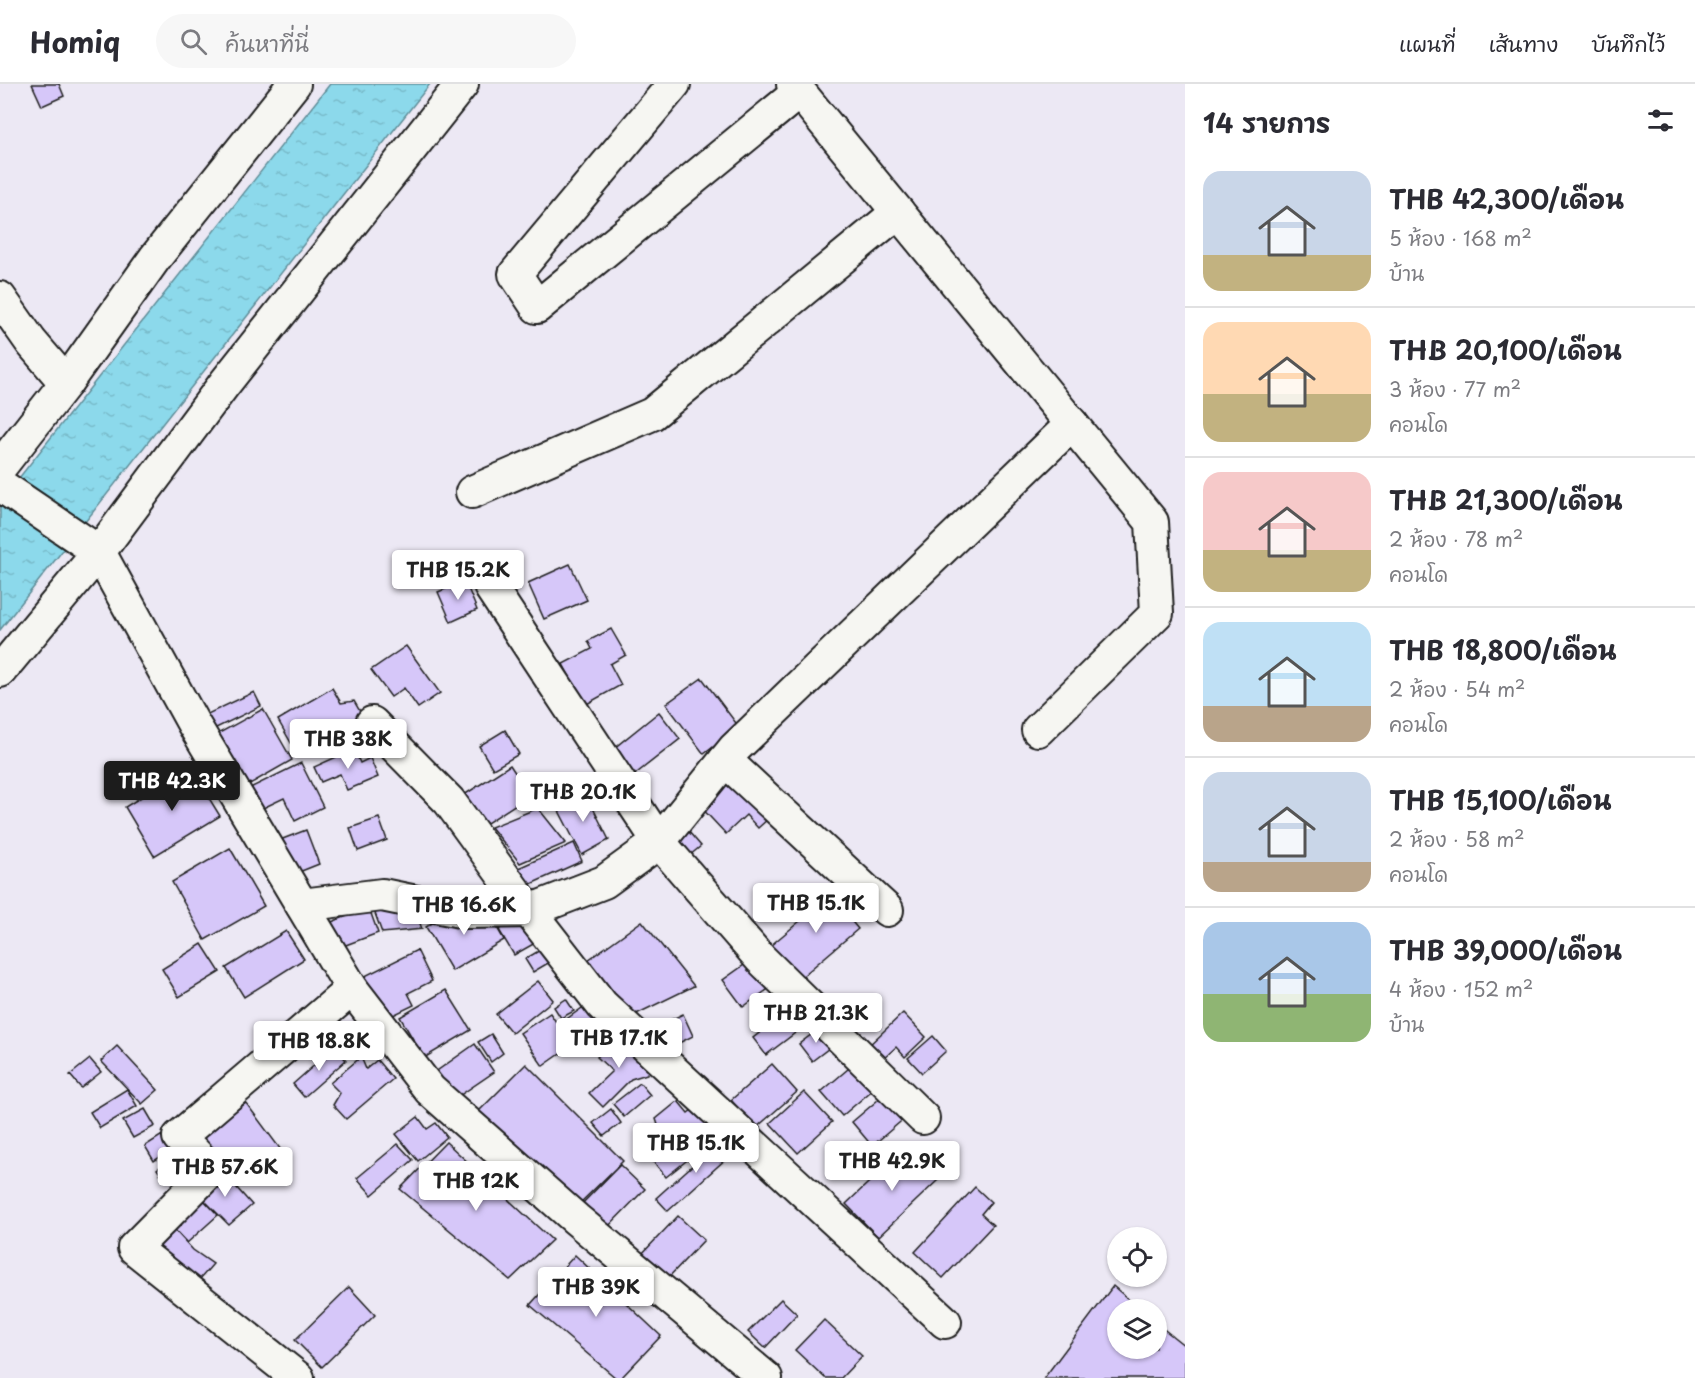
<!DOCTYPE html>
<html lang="th">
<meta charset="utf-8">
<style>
body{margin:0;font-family:"Playpen Sans","Playpen Sans Thai",sans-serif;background:#f7f7f7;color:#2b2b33;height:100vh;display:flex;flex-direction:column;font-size:22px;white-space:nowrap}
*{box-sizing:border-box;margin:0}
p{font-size:20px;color:#7c7c81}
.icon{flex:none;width:33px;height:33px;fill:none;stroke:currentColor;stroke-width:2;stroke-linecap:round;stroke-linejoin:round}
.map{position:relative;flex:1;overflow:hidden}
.side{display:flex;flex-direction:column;background:#fff;width:510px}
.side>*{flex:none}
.fabs{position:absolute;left:1107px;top:1143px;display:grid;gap:12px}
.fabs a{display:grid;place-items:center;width:60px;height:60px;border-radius:50%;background:#fff;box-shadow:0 2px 4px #0004;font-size:30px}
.price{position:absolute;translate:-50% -51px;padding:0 14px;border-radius:6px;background:#fff;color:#222;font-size:20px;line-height:39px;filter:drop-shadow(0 2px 3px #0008)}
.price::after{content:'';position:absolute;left:50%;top:36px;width:18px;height:14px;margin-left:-9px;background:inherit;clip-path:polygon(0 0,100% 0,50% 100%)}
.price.current{background:#1c1c1c;color:#fff}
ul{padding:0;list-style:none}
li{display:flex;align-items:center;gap:18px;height:150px;padding:0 18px}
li+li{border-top:2px solid #e1e1e2}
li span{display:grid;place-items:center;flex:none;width:168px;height:120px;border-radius:18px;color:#555}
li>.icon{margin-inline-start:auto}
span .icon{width:72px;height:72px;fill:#fffc;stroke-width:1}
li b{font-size:26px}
h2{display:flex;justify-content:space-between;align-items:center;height:72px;padding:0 18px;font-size:26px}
header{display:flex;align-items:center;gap:36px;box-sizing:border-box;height:84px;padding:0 30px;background:#fff;border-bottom:2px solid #e1e1e2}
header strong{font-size:28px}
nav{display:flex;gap:33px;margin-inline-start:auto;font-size:21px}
.search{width:420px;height:54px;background:#f7f7f7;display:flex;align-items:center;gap:15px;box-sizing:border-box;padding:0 21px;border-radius:33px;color:#7c7c81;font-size:22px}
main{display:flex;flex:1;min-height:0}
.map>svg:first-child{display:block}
.water{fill:url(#water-ripples);stroke:#5f8d98;stroke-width:1.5}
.building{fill:#d6c7f9;stroke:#1c1c1c;stroke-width:1.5}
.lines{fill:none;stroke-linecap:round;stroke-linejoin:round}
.minor-casing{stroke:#1c1c1c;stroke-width:36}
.minor{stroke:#f6f6f2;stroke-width:32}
</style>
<header>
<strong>Homiq</strong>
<div class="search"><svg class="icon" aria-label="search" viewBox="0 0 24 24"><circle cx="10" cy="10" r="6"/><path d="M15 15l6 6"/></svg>ค้นหาที่นี่</div>
<nav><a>แผนที่</a><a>เส้นทาง</a><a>บันทึกไว้</a></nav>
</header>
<main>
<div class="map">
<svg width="1185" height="1294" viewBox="0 0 1185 1294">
<defs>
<pattern id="water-ripples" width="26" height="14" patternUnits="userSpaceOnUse" patternTransform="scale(1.5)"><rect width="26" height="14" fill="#8cd9eb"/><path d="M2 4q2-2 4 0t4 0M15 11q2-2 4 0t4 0" fill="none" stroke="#78bac9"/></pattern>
</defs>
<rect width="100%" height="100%" fill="#ece8f4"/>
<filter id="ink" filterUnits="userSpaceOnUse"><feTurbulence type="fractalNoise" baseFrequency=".0167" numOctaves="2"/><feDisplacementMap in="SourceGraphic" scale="12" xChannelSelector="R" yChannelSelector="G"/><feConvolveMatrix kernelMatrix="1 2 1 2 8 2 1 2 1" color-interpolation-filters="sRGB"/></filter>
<g filter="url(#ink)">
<path class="water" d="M330,0H430L0,546V418Z"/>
<g class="building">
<path d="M32,0H59L64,12L42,22Z"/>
<path d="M570,480L587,516L544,535L528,499Z"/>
<path d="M465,497L477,526L451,538L438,508Z"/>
<path d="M611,545L626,571L610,580L621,601L585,621L563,580L592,565L588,557Z"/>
<path d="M406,562L440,609L418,624L404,604L391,613L371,586Z"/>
<path d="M702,594L739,643L704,670L666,620Z"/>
<path d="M332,604L341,619L354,617L372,648L353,659L340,637L294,664L278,636Z"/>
<path d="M254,608L261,622L208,648L201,633Z"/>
<path d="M263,625L292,676L241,705L212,653Z"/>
<path d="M659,628L680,655L633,692L613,665Z"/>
<path d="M505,646L519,670L493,685L479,662Z"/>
<path d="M354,665L360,679L370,674L378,693L347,706L340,690L321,698L314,683Z"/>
<path d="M301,679L323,723L295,737L284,714L261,725L250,704Z"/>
<path d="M510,681L530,711L484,741L464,711Z"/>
<path d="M190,683L220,732L154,772L125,723Z"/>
<path d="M727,691L768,735L758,744L746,731L726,750L697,719Z"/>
<path d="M585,708L609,756L582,771L557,723Z"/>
<path d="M538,724L566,759L520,779L491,743Z"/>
<path d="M379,734L387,756L358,767L350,744Z"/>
<path d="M682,740L701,762L689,772L671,750Z"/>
<path d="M306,746L319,780L294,790L280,756Z"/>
<path d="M574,759L582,777L522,804L514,786Z"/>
<path d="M230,764L264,822L205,856L172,798Z"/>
<path d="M842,802L855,818L844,828L858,845L798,896L770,862Z"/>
<path d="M372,821L415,825L422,845L382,849Z"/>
<path d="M369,824L378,849L335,865L326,840Z"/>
<path d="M488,828L504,856L452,887L426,843L448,829Z"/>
<path d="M522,833L537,858L514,871L499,846Z"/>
<path d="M642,837L694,902L620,938L588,876Z"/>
<path d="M286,847L304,875L244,913L226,884Z"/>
<path d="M202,860L220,888L179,913L162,885Z"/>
<path d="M542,865L550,878L533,888L525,875Z"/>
<path d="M417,866L432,897L408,909L414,921L381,937L361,894Z"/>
<path d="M754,874L774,901L743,923L723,896Z"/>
<path d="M538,897L553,916L512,949L496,930Z"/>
<path d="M446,906L471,946L424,974L400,933Z"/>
<path d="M566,915L574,927L561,934L554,923Z"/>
<path d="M592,917L606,938L543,982L520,949L550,929L558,941Z"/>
<path d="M786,928L799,946L766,971L753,954Z"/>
<path d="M903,929L926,953L905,973L896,963L880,978L867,963Z"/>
<path d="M683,930L693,952L671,963L660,941Z"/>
<path d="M820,944L833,961L812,977L799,960Z"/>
<path d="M621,949L649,977L647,990L631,995L603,1023L589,1009L612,987L597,973Z"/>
<path d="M491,950L503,969L491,978L478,958Z"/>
<path d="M933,952L946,967L922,989L908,974Z"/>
<path d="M475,960L494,988L453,1016L434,989Z"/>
<path d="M117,962L158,1006L142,1020L101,977Z"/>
<path d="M335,963L346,976L304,1013L293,1000Z"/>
<path d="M361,973L366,985L377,976L393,995L346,1035L333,1021L340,1009L330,999Z"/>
<path d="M90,975L101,988L81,1004L70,991Z"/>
<path d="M855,979L876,1003L842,1032L821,1008Z"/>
<path d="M526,980L623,1077L575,1124L472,1034Z"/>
<path d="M772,980L797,1008L756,1044L731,1016Z"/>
<path d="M640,999L650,1011L624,1033L613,1020Z"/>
<path d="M127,1005L137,1022L100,1044L90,1028Z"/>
<path d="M804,1008L832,1038L798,1069L770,1039Z"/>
<path d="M885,1010L906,1033L872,1062L852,1038Z"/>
<path d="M678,1017L688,1029L702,1018L725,1046L666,1093L643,1065L661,1050L656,1035Z"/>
<path d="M246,1019L284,1070L238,1103L197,1047L222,1028L226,1034Z"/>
<path d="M145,1025L155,1042L133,1054L123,1037Z"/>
<path d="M611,1025L621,1039L604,1052L593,1039Z"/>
<path d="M418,1033L427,1045L436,1039L447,1053L418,1077L396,1050Z"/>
<path d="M167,1048L176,1063L154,1077L145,1062Z"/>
<path d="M725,1052L737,1065L668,1127L656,1114Z"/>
<path d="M446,1058L552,1156L510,1196L400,1105Z"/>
<path d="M398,1060L413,1076L372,1111L357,1094Z"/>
<path d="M907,1062L938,1096L878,1153L846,1120Z"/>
<path d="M177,1071L186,1083L165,1097L157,1085Z"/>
<path d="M620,1081L645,1105L600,1151L576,1126Z"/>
<path d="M220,1085L252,1121L229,1141L200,1112Z"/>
<path d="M975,1103L991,1118L981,1130L993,1141L943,1194L915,1168Z"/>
<path d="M200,1112L218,1131L187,1159L170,1141Z"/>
<path d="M678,1132L704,1156L665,1197L639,1173Z"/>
<path d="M170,1141L193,1166L213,1180L194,1202L150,1162Z"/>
<path d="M575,1171L661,1252L621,1294H616L530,1221Z"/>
<path d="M1113,1202L1141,1226H1118V1264H1156V1239L1185,1262V1294H1044Z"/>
<path d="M349,1203L375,1231L322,1283L295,1256Z"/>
<path d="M781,1215L797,1230L765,1264L748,1248Z"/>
<path d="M824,1236L862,1272L841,1294H825L795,1266Z"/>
</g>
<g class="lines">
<g class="minor-casing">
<g id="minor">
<path d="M674,0L515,190L537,223L799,8"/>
<path d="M793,0L1152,438L1157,529L1038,646"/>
<path d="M0,214L31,258L66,299"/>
<path d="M0,383L66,299L155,174L294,0"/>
<path d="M0,401L99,468L193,639L352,905L430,1006L576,1135L766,1294"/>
<path d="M472,408L652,330L898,128"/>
<path d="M491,504L659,758L760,874L923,1034"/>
<path d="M0,587L99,468L225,299L462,0"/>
<path d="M372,639L449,717L529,827L602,921L945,1238"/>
<path d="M725,676L887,826"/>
<path d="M302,821L382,811L465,828L529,827L604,798L659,758L734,665L1072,340"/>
<path d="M298,1294L134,1164L211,1086L179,1053L352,905"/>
</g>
</g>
<use href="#minor" class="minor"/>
</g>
</g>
</svg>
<div class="fabs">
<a><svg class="icon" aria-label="locate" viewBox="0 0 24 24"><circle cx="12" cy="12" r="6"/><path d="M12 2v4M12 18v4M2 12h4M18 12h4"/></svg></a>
<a><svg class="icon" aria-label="layers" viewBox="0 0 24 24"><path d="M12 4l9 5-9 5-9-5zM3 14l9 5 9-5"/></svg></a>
</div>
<b class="price" style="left:458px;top:517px">THB 15.2K</b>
<b class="price" style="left:348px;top:686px">THB 38K</b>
<b class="price current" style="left:172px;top:728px">THB 42.3K</b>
<b class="price" style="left:583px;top:739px">THB 20.1K</b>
<b class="price" style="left:816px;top:850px">THB 15.1K</b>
<b class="price" style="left:464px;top:852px">THB 16.6K</b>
<b class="price" style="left:816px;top:960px">THB 21.3K</b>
<b class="price" style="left:619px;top:985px">THB 17.1K</b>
<b class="price" style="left:319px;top:988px">THB 18.8K</b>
<b class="price" style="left:696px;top:1090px">THB 15.1K</b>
<b class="price" style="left:892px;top:1108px">THB 42.9K</b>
<b class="price" style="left:225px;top:1114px">THB 57.6K</b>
<b class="price" style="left:476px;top:1128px">THB 12K</b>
<b class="price" style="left:596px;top:1234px">THB 39K</b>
</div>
<section class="side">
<h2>14 รายการ<svg class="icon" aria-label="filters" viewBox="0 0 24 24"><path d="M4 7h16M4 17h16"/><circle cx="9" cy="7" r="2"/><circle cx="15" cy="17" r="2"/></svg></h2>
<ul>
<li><span style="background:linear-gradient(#c9d6e8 70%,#c2b280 0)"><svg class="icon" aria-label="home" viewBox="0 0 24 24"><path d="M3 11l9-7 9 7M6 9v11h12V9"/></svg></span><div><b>THB 42,300/เดือน</b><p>5 ห้อง · 168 m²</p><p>บ้าน</p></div></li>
<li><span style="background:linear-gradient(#ffd9b3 60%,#c2b280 0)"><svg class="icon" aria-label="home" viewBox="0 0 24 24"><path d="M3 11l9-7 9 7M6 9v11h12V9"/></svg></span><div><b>THB 20,100/เดือน</b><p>3 ห้อง · 77 m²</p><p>คอนโด</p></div></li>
<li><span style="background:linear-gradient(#f6c9c9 65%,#c2b280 0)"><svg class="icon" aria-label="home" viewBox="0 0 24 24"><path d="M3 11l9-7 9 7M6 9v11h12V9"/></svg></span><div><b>THB 21,300/เดือน</b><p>2 ห้อง · 78 m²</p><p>คอนโด</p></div></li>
<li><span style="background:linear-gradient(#bfe0f5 70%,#b9a48a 0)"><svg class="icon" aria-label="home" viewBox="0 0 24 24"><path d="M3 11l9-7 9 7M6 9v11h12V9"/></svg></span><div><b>THB 18,800/เดือน</b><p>2 ห้อง · 54 m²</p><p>คอนโด</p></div></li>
<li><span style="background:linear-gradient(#c9d6e8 75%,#b9a48a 0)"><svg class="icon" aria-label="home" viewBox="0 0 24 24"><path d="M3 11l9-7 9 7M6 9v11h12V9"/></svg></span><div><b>THB 15,100/เดือน</b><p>2 ห้อง · 58 m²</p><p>คอนโด</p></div></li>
<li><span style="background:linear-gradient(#a9c7e8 60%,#8fb573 0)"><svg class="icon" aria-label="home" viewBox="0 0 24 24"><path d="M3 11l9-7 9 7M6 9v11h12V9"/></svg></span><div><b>THB 39,000/เดือน</b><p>4 ห้อง · 152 m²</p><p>บ้าน</p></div></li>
</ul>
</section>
</main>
